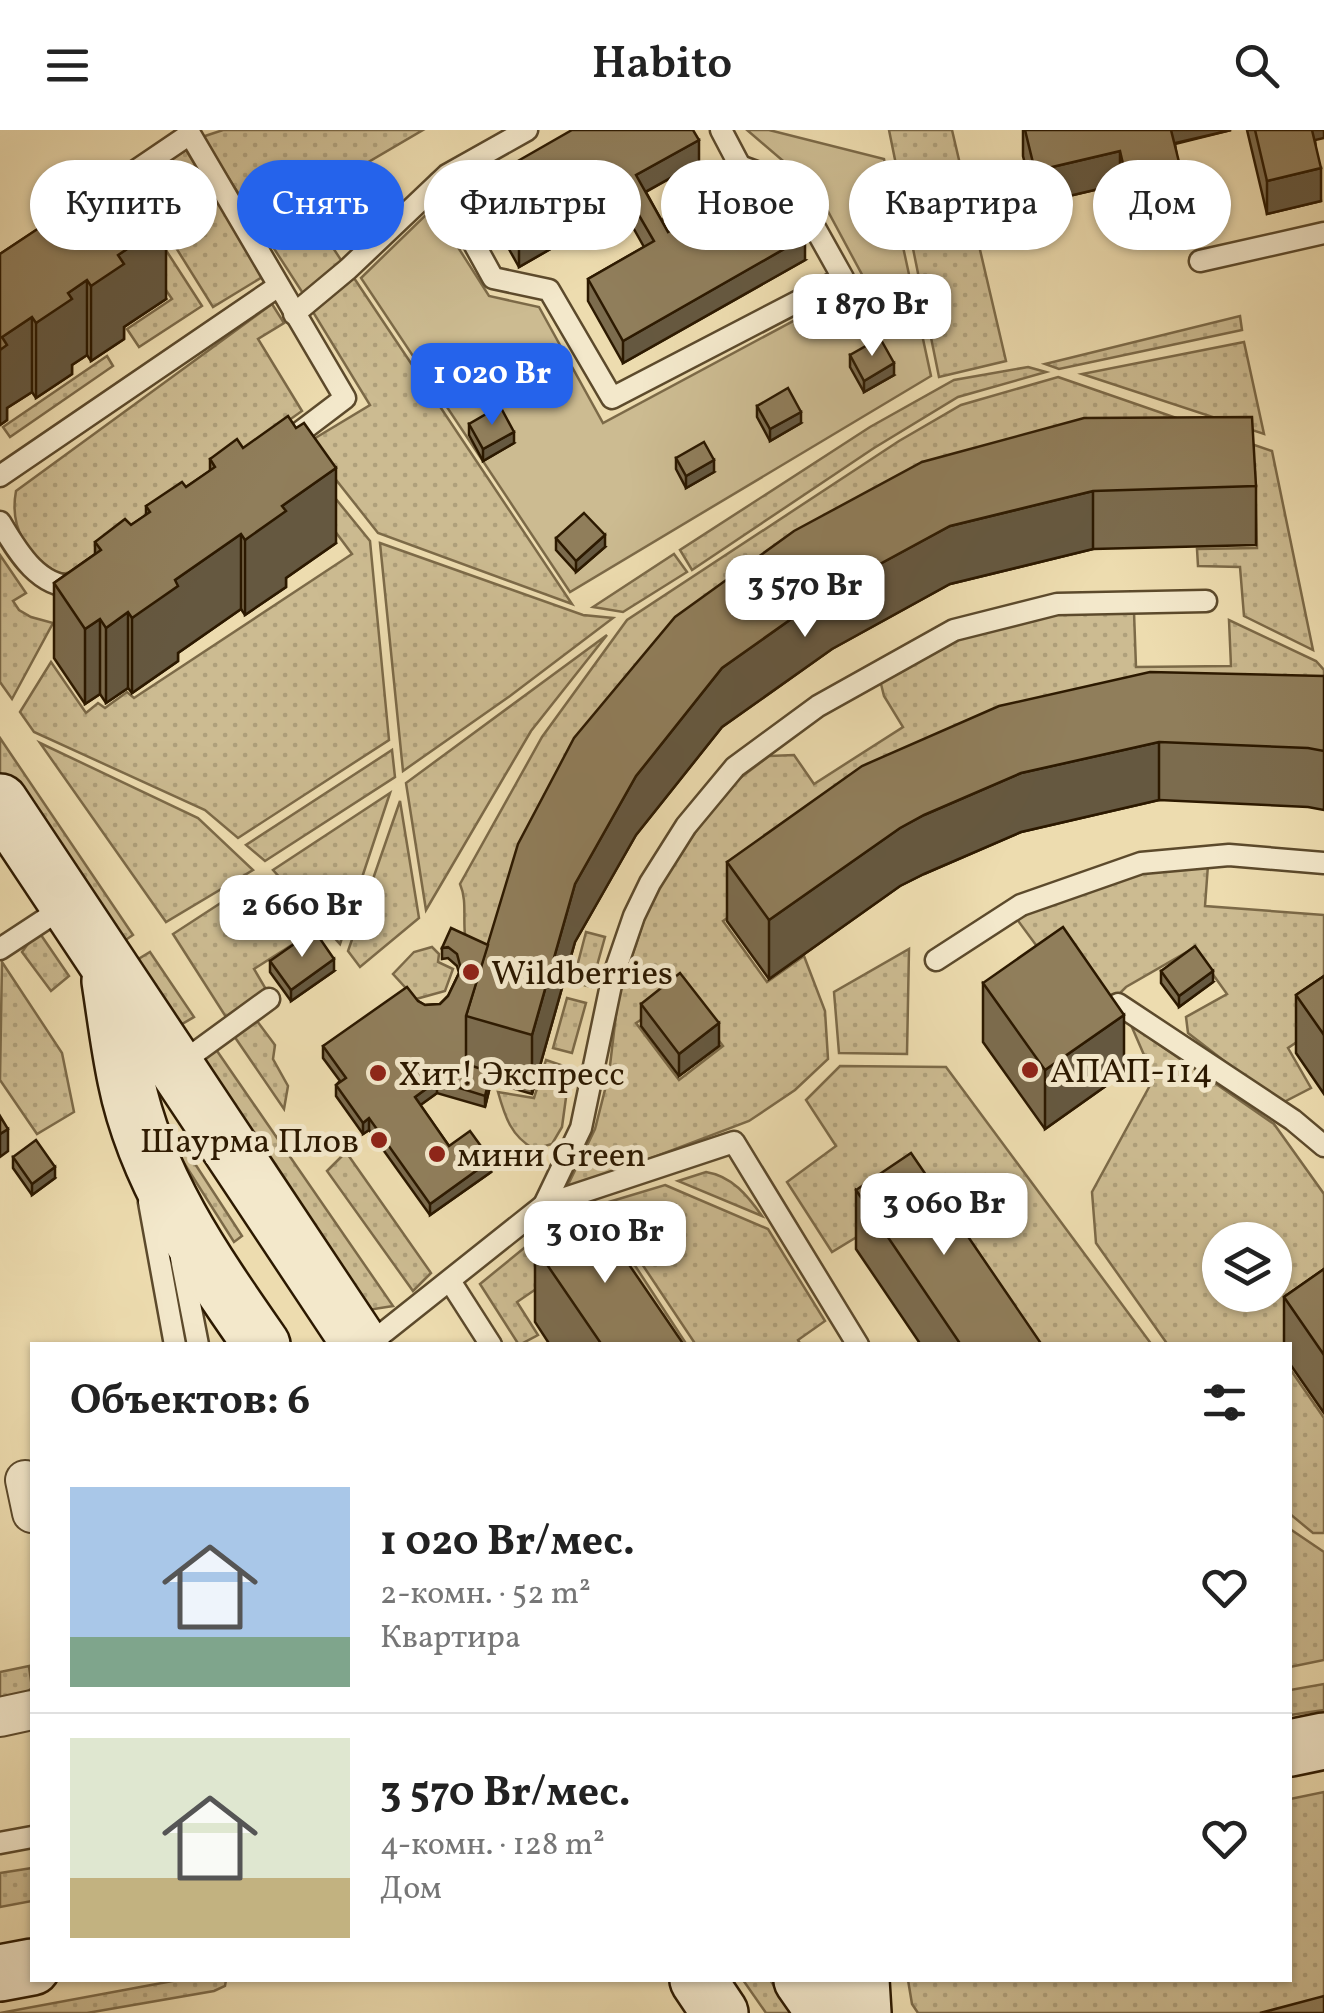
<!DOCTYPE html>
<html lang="ru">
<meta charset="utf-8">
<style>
body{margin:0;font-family:Vollkorn,serif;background:#f2f2f2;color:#222;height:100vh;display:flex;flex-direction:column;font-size:38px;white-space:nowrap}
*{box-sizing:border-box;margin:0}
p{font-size:32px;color:#767676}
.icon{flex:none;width:55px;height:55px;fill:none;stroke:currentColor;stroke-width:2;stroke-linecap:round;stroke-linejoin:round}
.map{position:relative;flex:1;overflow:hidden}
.side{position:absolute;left:30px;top:1212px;width:1262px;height:640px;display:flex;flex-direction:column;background:#fff;border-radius:0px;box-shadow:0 2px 8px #0004}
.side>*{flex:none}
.top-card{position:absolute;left:30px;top:30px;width:1265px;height:90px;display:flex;gap:20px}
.buttons{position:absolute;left:1202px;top:1092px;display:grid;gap:20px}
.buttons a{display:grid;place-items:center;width:90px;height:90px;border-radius:50%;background:#fff;box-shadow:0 2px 8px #0004;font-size:50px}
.price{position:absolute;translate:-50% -85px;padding:0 22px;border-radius:20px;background:#fff;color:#222;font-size:32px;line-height:65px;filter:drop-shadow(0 2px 5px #0008)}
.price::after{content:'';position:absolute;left:50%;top:60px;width:30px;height:22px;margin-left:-15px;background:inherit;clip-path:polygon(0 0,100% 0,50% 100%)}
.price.selected{background:#2563eb;color:#fff}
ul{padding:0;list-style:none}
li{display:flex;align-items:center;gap:30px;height:250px;padding:0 40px}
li+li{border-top:2px solid #e0e0e0}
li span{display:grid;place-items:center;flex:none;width:280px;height:200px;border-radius:0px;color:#555}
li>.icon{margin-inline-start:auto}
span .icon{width:120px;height:120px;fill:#fffc;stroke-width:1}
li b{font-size:42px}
h2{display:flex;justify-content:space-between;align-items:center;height:120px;padding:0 40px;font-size:42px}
.pill{padding:0 35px;border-radius:45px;background:#fff;box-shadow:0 2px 8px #0004;font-size:35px;line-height:90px}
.pill.selected{background:#2563eb;color:#fff}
header{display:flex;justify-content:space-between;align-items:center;height:130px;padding:0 40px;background:#fff;font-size:45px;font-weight:600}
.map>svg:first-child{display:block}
.grass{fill:url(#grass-dots);stroke:#7c6a48;stroke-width:2.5;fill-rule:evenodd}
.park{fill:#ccbb91;stroke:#7c6a48;stroke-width:2.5}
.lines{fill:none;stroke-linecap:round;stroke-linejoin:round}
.lane-casing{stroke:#5c4a2c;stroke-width:25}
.street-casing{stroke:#5c4a2c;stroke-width:42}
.secondary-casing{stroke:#2c1900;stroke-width:60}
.lane{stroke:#f3e8cb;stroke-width:20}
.street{stroke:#f3e8cb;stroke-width:38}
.secondary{stroke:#f3e8cb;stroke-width:55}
.wall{fill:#7c6c4e;stroke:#2c1900;stroke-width:2.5}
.shaded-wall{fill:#655840;stroke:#2c1900;stroke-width:2.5}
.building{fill:#907e5b;stroke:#2c1900;stroke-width:2.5}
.poi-dot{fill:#8f2418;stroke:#f3e8cb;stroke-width:4}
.labels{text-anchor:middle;stroke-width:10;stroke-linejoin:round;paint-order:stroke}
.poi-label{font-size:35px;fill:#2c1900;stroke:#f3e8cb;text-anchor:start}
</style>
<header><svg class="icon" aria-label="menu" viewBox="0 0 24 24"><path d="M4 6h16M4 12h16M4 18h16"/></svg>Habito<svg class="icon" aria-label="search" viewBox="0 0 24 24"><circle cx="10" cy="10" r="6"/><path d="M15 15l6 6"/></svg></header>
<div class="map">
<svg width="1324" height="1883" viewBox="0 0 1324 1883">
<defs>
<pattern id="grass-dots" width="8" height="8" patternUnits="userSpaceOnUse" patternTransform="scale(2.5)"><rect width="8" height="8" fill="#ccbb91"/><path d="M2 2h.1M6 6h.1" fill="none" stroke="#afa07b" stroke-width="1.8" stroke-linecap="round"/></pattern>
</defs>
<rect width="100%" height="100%" fill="#eddcaf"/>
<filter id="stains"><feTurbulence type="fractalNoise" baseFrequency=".002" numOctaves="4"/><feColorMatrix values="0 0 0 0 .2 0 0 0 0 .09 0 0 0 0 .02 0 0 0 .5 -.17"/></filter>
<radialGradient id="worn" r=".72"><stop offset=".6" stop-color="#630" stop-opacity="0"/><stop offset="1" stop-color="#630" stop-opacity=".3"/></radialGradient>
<g class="grass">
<path d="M223,0H423L302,71L343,133L304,165L202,7Z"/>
<path d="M889,0H952L1006,231L939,247Z"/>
<path d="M186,20L264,146L213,177L135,52Z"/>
<path d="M133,69L202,176L139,217L127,199L172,169L136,116Z"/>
<path d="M352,145L572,474L378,403L307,313L370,275L313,182Z"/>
<path d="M272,174L284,193L258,209L302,281L74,442L59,444C27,424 9,399 16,361Z"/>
<path d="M1240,186L1242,200L1059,239L1045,234Z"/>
<path d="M1244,212L1264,304L1082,244Z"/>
<path d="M107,226L113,236L10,307L3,297Z"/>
<path d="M1028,237L1046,242L958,267L874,318L692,440L680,420L870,297L954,250Z"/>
<path d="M1058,247L1272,321L1313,520L1244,486L1240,437L1198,436L1197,419L1257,418L1255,342L1080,345L922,388L496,830L465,805C463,787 467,770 460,754L542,607L627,490L899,311L961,275Z"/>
<path d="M301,326L370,411L389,610L238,708L205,680L34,602L20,582L51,532L86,583L98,573L105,578L127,562L134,568L352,424L296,349Z"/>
<path d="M380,413L583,485L613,488L510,566L403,641Z"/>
<path d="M674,424L687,442L623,482L593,477Z"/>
<path d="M0,425L26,463L13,471L19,480L31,487L53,493L12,569L0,552Z"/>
<path d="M1134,482L1136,537L1231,536L1229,490L1316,531L1324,540V600L858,693L723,791L767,852L804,826L825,881L828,929L795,960L749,991L565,1061L595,999L609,944L618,868L654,760L727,658L769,626L794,625L814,654L903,597L884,566L880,550L965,506L1010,494L1061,483ZM682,863L723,916L679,950L636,893Z"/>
<path d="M607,505L531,601L426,780L406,653Z"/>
<path d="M0,608L133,805L112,819L0,651Z"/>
<path d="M40,613L198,688L253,740L166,792Z"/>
<path d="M392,620L395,647L265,731L246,715Z"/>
<path d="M390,663L340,814L273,740Z"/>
<path d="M400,671L419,788L360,837L348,821Z"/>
<path d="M1208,735L1205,776L1324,785V894L1288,918L1311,958L1280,974L1188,903L1186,887L1227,864L1194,818L1126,857L1092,891L1016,788L1132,741Z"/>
<path d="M259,748L309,804L254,839L267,861L226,887L173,804Z"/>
<path d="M586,802L605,807L591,857L573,852Z"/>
<path d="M41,805L69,846L51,861L22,822L30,811Z"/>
<path d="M432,817L439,824L438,832L453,839L445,861L416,869L393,844L414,822Z"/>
<path d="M909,819L907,924L839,923L834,862Z"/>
<path d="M150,822L194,887L170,901L127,836Z"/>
<path d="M2,832L62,923L74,982L37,1004L0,950Z"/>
<path d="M567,868L586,873L572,923L553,918Z"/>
<path d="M254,887L275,915L273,929L288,956L284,979L232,903Z"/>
<path d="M1131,895L1274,994L1324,1064V1192L1290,1215H1168L1096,1113L1092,1062L1154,948ZM1220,1110H1275V1165H1220Z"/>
<path d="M215,918L393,1176L368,1180L193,930Z"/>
<path d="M546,930L570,938L562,997L552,1014L534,1019C511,1006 505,987 498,962L534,968Z"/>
<path d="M840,936L946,937L1152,1215H1008L911,1074L832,1122L787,1052L836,1016L806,970Z"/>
<path d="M170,1001L175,1003L242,1106L234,1112L172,1014L167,1006Z"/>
<path d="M346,1022L431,1143L413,1161L327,1041Z"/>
<path d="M706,1042C732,1046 748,1066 762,1086L678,1051Z"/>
<path d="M665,1055L768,1099L825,1191L798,1210L801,1215H696L602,1074Z"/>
<path d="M596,1076L687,1215H638L580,1129L517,1172L538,1205L519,1215L480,1154L556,1092Z"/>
<path d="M1290,1239L1324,1288V1403H1313L1290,1384Z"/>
<path d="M1290,1399L1324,1422V1530L1290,1537Z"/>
<path d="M29,1536L32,1558L23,1565L0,1572V1542Z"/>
<path d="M1324,1554V1580L1290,1585V1560Z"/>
<path d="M1324,1662V1869L1267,1883H918L912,1874L908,1850H1290V1669Z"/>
<path d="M32,1738V1771L0,1777V1743Z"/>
<path d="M178,1850H226L225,1856L214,1861L87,1883H0Z"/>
<path d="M743,1850H770L793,1883H766Z"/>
</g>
<path class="park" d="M747,0H769L884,29L931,246L570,462L361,148L433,78L489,166L539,177L603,293L866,152L816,59Z"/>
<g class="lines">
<g class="lane-casing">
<g id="lane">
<path d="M440,52L493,148L549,160L612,268L843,148L791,55L740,36"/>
<path d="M97,67L190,4L345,268L287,312"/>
<path d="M672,96L751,57L721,0"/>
<path d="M1200,131L1324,103"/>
<path d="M294,184L348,139L447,45L527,0"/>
<path d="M0,346L277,157"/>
<path d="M0,392C17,421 40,461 79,456"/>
<path d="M0,819L67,775"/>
<path d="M936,830L1021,775L1141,733L1229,725L1324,733"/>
<path d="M1118,874L1293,990L1324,1016"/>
<path d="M177,936L269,869"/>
<path d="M149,1072L175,1215"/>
<path d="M544,1075L581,998L612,850L634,786L650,753L686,696L735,637L818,576L954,500L1057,474L1206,471"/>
<path d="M181,1128L198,1215"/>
<path d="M450,1151L491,1215"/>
<path d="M368,1215L544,1075L734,1012L858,1215"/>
<path d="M0,1713L32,1707"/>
</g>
</g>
<g class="street-casing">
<g id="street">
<path d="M25,1350L32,1383"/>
<path d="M0,1587L32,1580"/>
</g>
</g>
<g class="secondary-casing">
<g id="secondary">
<path d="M0,672L361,1215"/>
<path d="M110,851C115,883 119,917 126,950C146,1049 205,1133 262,1215"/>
<path d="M1290,1618L1324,1611"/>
<path d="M0,1843L32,1837"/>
<path d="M698,1850L720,1883"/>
<path d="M802,1850L825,1883"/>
<path d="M861,1850L863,1883"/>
</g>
</g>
<use href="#lane" class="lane"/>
<use href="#street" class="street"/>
<use href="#secondary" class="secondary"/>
</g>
<g class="wall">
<path d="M1023,0H1231L1175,14L1188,101L1134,114L1120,54L1035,74L1023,26Z"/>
<path d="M1247,0H1324L1315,10L1321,71L1267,84Z"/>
<path d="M699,32L646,62L668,102L805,130L623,233L588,171V149L644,117L622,78L519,137L483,73V51Z"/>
<path d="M41,89L166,169L124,197V209L91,231L87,225L72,235V244L36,268L32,262L7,278V290L0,295V124L41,97Z"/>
<path d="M850,225L894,245L864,262L850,237Z"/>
<path d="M757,276L801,293L770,311L757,287Z"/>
<path d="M469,294L514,313L483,331L469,305Z"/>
<path d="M243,318L336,413L286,448V457L245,485L241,479L178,523V531L132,563L128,558L106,573L100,564L85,574L54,528V453L95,424V412L131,395L146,385V376L186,357L210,341V329Z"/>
<path d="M676,328L714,342L686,358L676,339Z"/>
<path d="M922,332L1256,356V415L1093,419L950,454L832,519L722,597L636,705L575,812L532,964L491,952L485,977L437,963L420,975L449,1016L491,1042L430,1085L369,1000L363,1004L336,966V955L340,951L323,928V916L418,871L425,875L440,874L448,866L459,843L457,836L448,828L442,829V818L488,815Z"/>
<path d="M556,408L605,417L576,442L556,420Z"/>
<path d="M1324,546V680L1308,677L1159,670L1021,702L924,744L900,756L769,849L727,791V732Z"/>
<path d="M270,831L334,841L291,871L270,842Z"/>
<path d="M1161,841L1213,852L1179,877L1161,853Z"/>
<path d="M1324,846V964L1296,923V865Z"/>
<path d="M983,853L1124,943L1045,999L983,912Z"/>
<path d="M641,874L719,916L679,946L641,896Z"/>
<path d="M13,1027L55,1048L32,1065L13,1038Z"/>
<path d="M856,1060L1042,1215H921L856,1119Z"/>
<path d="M535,1117L684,1215H550L535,1192Z"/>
<path d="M1324,1139V1283L1290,1234V1215H1284V1167Z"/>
</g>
<g class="shaded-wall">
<path d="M1167,0H1231L1167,15Z"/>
<path d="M1307,0H1324V8L1307,12Z"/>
<path d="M699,10V32L636,67V45Z"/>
<path d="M1120,21V54L1035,74V41Z"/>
<path d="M1321,38V71L1267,84V51Z"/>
<path d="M622,56V78L519,137V114Z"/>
<path d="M1188,68V101L1134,114V81Z"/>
<path d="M166,93V169L124,197V209L91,231V156L118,125Z"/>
<path d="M805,107V130L623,233V211Z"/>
<path d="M87,150V225L72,235V244L36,268V193L68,163Z"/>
<path d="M32,187V262L7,278V290L0,295V220L2,207Z"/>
<path d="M894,233V245L864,262V251Z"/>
<path d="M801,282V293L770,311V299Z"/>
<path d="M514,302V313L483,331V319Z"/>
<path d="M714,330V342L686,358V346Z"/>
<path d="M336,338V413L286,448V457L245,485V410L282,376Z"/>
<path d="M1093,361V419L950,454L832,519L722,597L636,705L575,812L532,964V905L575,754L636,646L722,538L832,460L950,396Z"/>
<path d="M241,404V479L178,523V531L132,563V488L175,450Z"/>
<path d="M605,405V417L576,442V431Z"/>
<path d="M128,482V558L106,573V498Z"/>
<path d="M100,489V564L85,574V499Z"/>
<path d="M1159,612V670L1021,702L924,744L900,756L769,849V790L900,698L924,685L1021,643Z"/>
<path d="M334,829V841L291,871V860Z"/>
<path d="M1213,841V852L1179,877V866Z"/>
<path d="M1124,885V943L1045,999V940Z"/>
<path d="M719,893V916L679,946V924Z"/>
<path d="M491,942V953L485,977V966Z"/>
<path d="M437,951V963L415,979V967Z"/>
<path d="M369,988V1000L363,1004V993Z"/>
<path d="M8,999V1021L0,1027V1004Z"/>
<path d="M491,1030V1042L430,1085V1074Z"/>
<path d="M55,1037V1048L32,1065V1054Z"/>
</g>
<g class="building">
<path d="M572,0H693L699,10L636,45L668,102L769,44L805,107L623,211L588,149L654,111L622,56L519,114L483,51Z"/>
<path d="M1025,0H1171L1188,68L1134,81L1120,21L1035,41Z"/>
<path d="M1255,0H1312L1321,38L1267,51Z"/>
<path d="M134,47L166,93L118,125L124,134L91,156L87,150L68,163L72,169L36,193L32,187L2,207L7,215L0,220V124L45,94L41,89L88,57L92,62L114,48L120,57Z"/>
<path d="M880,208L894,233L864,251L850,225Z"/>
<path d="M788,258L801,282L770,299L757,276Z"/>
<path d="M500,276L514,302L483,319L469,294Z"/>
<path d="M288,286L296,298L304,293L336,338L282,376L286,381L245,410L241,404L175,450L178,456L132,488L128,482L106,498L100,489L85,499L54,453L101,420L95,412L125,389L131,395L150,382L146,376L182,352L186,357L215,337L210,329L237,309L243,318Z"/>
<path d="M1252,287L1256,356L1093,361L950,396L832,460L722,538L636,646L575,754L532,905L466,886L518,714L574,608L675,487L794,401L922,332L1084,288Z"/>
<path d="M704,312L714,330L686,346L676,328Z"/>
<path d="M584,383L605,405L576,431L556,408Z"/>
<path d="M1150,542L1324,546V621L1308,618L1159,612L1021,643L924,685L900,698L769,790L727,732L862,636L999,576Z"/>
<path d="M1063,797L1124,885L1045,940L983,853Z"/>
<path d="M451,798L488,815L466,886V934L491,942L485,966L437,951L415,967L449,1016L470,1001L491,1030L430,1074L369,988L363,993L336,955L346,948L323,916L407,857L418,871L425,875L440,874L448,866L461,839L457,824L448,817L442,818Z"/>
<path d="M314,800L334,829L291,860L270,831Z"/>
<path d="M1195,816L1213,841L1179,866L1161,841Z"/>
<path d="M680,843L719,893L679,924L641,874Z"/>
<path d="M1324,846V905L1296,865Z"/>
<path d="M0,986L8,999L0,1004Z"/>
<path d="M36,1010L55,1037L32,1054L13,1027Z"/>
<path d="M911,1023L1042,1215H961L856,1060Z"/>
<path d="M591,1079L684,1215H602L535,1117Z"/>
<path d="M1324,1139V1225L1284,1167Z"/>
<path d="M1324,1866V1883H1260Z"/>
</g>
<g class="poi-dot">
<circle cx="471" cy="842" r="10"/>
<circle cx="1030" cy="940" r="10"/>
<circle cx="378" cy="943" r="10"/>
<circle cx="379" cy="1010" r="10"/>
<circle cx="437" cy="1024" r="10"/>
</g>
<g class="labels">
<g class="poi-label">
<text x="491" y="854">Wildberries</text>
<text x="1050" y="952">АПАП-114</text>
<text x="398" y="955">Хит! Экспресс</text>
<text x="359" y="1022" text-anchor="end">Шаурма Плов</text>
<text x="457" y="1036">мини Green</text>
</g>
</g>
<rect width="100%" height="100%" filter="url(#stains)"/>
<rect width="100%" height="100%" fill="url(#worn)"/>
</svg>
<div class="buttons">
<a><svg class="icon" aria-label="layers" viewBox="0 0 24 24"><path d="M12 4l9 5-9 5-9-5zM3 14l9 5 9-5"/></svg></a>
</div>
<b class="price" style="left:872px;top:229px">1 870 Br</b>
<b class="price selected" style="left:492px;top:298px">1 020 Br</b>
<b class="price" style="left:805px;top:510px">3 570 Br</b>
<b class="price" style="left:302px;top:830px">2 660 Br</b>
<b class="price" style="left:944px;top:1128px">3 060 Br</b>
<b class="price" style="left:605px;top:1156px">3 010 Br</b>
<div class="top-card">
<a class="pill">Купить</a>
<a class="pill selected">Снять</a>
<a class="pill">Фильтры</a>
<a class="pill">Новое</a>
<a class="pill">Квартира</a>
<a class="pill">Дом</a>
</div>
<section class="side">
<h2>Объектов: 6<svg class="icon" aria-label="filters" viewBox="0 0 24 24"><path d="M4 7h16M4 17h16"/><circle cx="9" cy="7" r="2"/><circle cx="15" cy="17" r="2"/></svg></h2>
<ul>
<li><span style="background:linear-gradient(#a9c7e8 75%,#7fa58c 0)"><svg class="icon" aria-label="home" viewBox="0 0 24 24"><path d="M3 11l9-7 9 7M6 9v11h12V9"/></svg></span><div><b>1 020 Br/мес.</b><p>2-комн. · 52 m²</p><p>Квартира</p></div><svg class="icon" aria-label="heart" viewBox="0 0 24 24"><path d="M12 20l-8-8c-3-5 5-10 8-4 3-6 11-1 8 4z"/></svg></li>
<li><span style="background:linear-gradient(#dfe7d0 70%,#c2b280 0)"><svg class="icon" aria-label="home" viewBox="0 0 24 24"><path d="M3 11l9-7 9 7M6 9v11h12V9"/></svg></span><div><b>3 570 Br/мес.</b><p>4-комн. · 128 m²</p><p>Дом</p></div><svg class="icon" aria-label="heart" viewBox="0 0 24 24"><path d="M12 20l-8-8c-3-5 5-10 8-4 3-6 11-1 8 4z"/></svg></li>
</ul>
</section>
</div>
